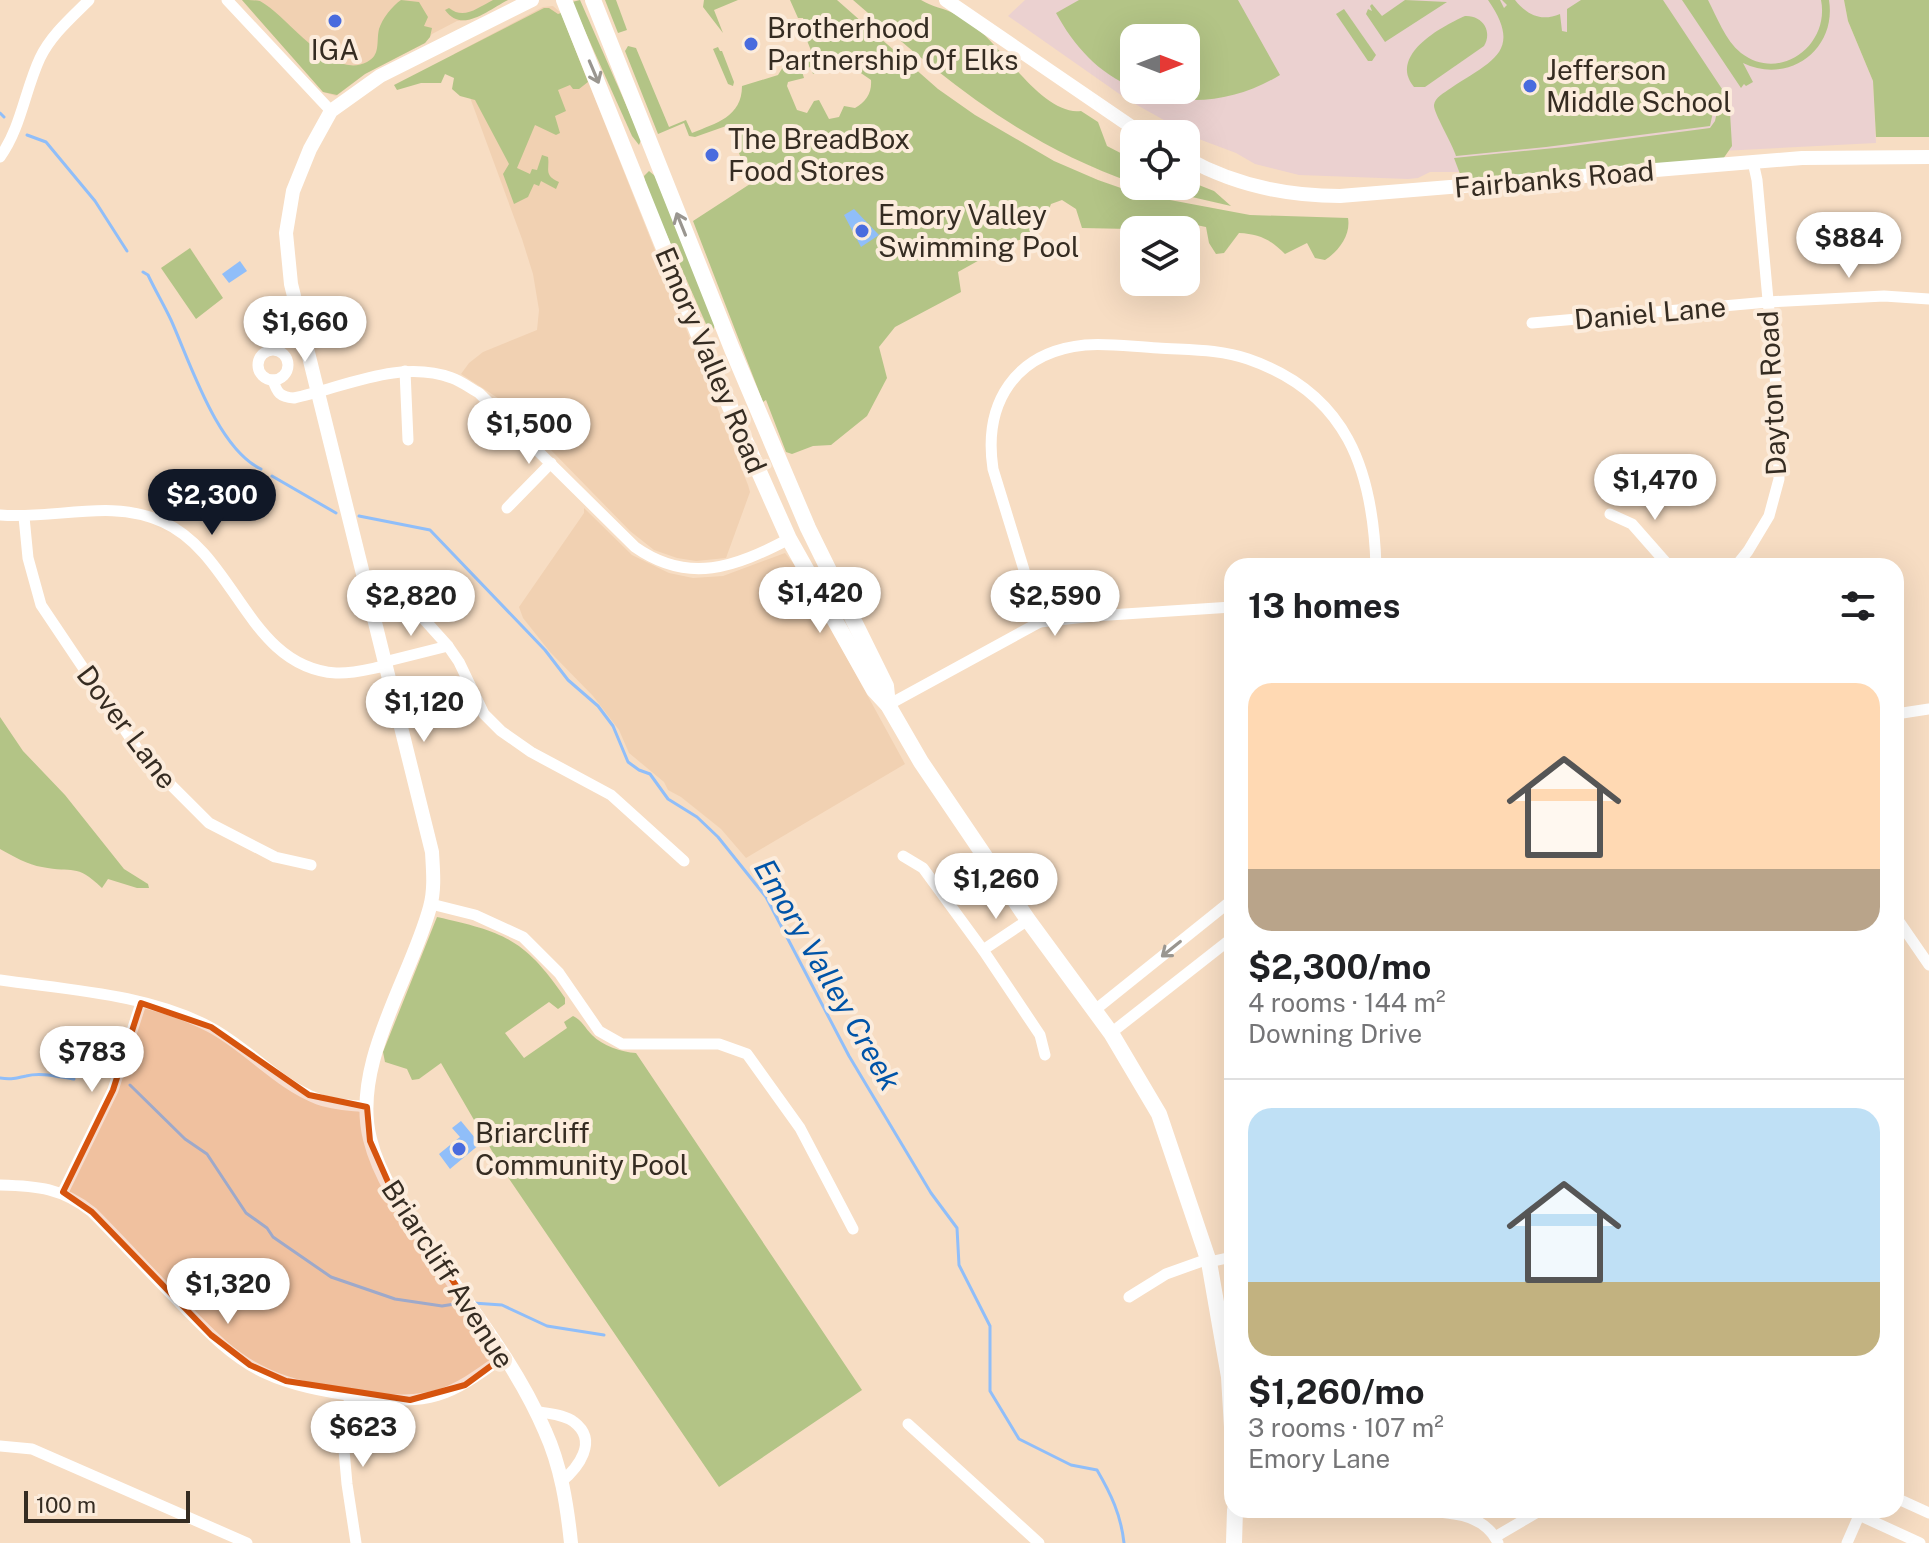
<!DOCTYPE html>
<meta charset="utf-8">
<style>
body{margin:0;font-family:"Public Sans",sans-serif;background:#f6f6f6;color:#202124;height:100vh;display:flex;flex-direction:column;font-size:30px;white-space:nowrap}
*{box-sizing:border-box;margin:0}
p{font-size:26px;color:#757577}
.icon{flex:none;width:44px;height:44px;fill:none;stroke:currentColor;stroke-width:2;stroke-linecap:round;stroke-linejoin:round}
.map{position:relative;flex:1;overflow:hidden}
.sheet{position:absolute;left:1224px;top:558px;width:680px;height:960px;display:flex;flex-direction:column;background:#fff;border-radius:24px;box-shadow:0 8px 32px #0002}
.sheet>*{flex:none}
.needle{width:52px;rotate:90deg}
.tools{position:absolute;left:1120px;top:24px;display:grid;gap:16px}
.tools a{display:grid;place-items:center;width:80px;height:80px;border-radius:16px;background:#fff;box-shadow:0 8px 32px #0002;font-size:40px}
.scale{position:absolute;left:24px;bottom:20px;width:166px;box-sizing:border-box;padding-left:8px;border:4px solid #352c22;border-top:0;font-size:22px;line-height:28px;white-space:nowrap;color:#352c22;-webkit-text-stroke:6px #fcecdc;paint-order:stroke}
.price{position:absolute;translate:-50% -68px;padding:0 18px;border-radius:28px;background:#fff;color:#222;font-size:26px;line-height:52px;filter:drop-shadow(0 2px 4px #0008)}
.price::after{content:'';position:absolute;left:50%;top:48px;width:24px;height:18px;margin-left:-12px;background:inherit;clip-path:polygon(0 0,100% 0,50% 100%)}
.price.on{background:#111827;color:#fff}
ul{padding:0;list-style:none}
li{display:grid;align-content:center;gap:16px;height:424px;padding:0 24px}
li+li{border-top:2px solid #e0e0e0}
li span{display:grid;place-items:center;height:248px;border-radius:24px;color:#555}
li>.icon{margin-inline-start:auto}
span .icon{width:144px;height:144px;fill:#fffc;stroke-width:1}
li b{font-size:34px}
h2{display:flex;justify-content:space-between;align-items:center;height:96px;padding:0 24px;font-size:34px}
.map>svg:first-child{display:block}
.built{fill:#f1d1b2}
.education{fill:#ebd1d0;fill-rule:evenodd}
.green{fill:#b3c486}
.water{fill:#90bef9}
.lines{fill:none;stroke-linecap:round;stroke-linejoin:round}
.stream{stroke:#90bef9;stroke-width:3}
.minor{stroke:#fff;stroke-width:11}
.tertiary{stroke:#fff;stroke-width:14}
.secondary{stroke:#fff;stroke-width:16}
.oneway{stroke:#9a9690}
.marked{fill:#d6540e;fill-opacity:0.2;stroke:#d6540e;stroke-width:6;stroke-linejoin:round}
.poi-dot{fill:#496bde;stroke:#fcecdc;stroke-width:3}
.labels{text-anchor:middle;stroke-width:8;stroke-linejoin:round;paint-order:stroke}
.poi-label{font-size:28px;fill:#352c22;stroke:#fcecdc;text-anchor:start}
.street-label{font-size:28px;fill:#352c22;stroke:#fcecdc}
.water-label{font-size:30px;font-style:italic;fill:#0054a8;stroke:#fcecdc}
</style>
<div class="map">
<svg width="1929" height="1543" viewBox="0 0 1929 1543">
<rect width="100%" height="100%" fill="#f7ddc3"/>
<g class="built">
<path d="M242,0H508L469,20L457,21L432,34L425,43L365,74L336,96L323,92Z"/>
<path d="M553,6L561,13L748,485L750,492L726,558L696,561L677,558L654,550L630,531L504,402L461,374L469,363L483,352L537,330L539,310L533,274L522,239L454,54L543,7Z"/>
<path d="M584,508L632,555L669,573L693,578L723,576L785,553L793,563L830,627L905,764L746,858L721,829L681,797L668,790L664,782L629,753L619,730L593,696L550,652L523,618L519,607L584,513Z"/>
</g>
<path class="education" d="M1025,0H1844L1848,21L1873,81L1876,143L1721,151L1462,172H1430L1418,178L1408,179L1299,175L1255,164L1236,153L1196,138L1128,100L1008,16ZM1134,38H1186V90H1134Z"/>
<g class="green">
<path d="M242,0C247,0 255,0 260,1C288,16 331,81 367,62C381,55 376,42 379,29C382,19 392,6 401,0L419,2L428,17L424,26L432,28L430,37L425,43L365,74L337,95L323,92Z"/>
<path d="M493,0H508C488,10 462,34 445,10L449,8C464,20 477,8 493,0Z"/>
<path d="M580,0L638,132L641,140L639,145L632,136L572,2Z"/>
<path d="M605,0H616L627,30L618,33Z"/>
<path d="M704,0H738L714,10L723,33L703,7Z"/>
<path d="M790,0H837L938,89L975,115L1054,161L1098,180L1138,194L1250,215L1348,218C1351,235 1339,251 1325,260L1315,258L1307,243L1285,254C1270,239 1259,234 1239,233L1224,253L1216,254L1209,243L1206,227L1186,223L1178,230L1082,228L1076,209L1062,200L1051,204L1043,225L1032,236L1010,243L958,272L961,292L895,327L879,347L887,378L867,416L831,445L813,446L792,454L786,452L766,400L763,402L693,221L750,184L729,125L695,137L689,136L684,123L658,134L625,51L628,46L636,48L669,127L686,120L692,133C716,123 742,117 742,86L778,75L783,67L785,70L800,65L804,78L788,82L787,86L797,110L807,113L814,101L819,100L829,119L839,117L844,106L855,108C866,102 872,93 871,80L855,69L844,67L833,71L824,68L813,74L811,67L805,68L803,63L814,58L800,23L804,21L803,18H798Z"/>
<path d="M853,0H921C932,7 944,8 955,14C964,18 974,25 981,32C1006,53 1045,116 1081,111L1098,122L1107,146L1134,160V183C1019,143 943,78 853,0Z"/>
<path d="M1079,0H1238L1280,75C1237,101 1191,107 1143,92L1139,90H1186V38H1134V88C1098,73 1074,46 1056,13Z"/>
<path d="M1405,0L1447,2L1385,42L1366,14L1368,9L1372,11L1370,6L1372,4L1382,16Z"/>
<path d="M1488,0H1500L1504,8L1507,5L1502,0H1515C1527,15 1541,22 1560,14L1562,31L1567,32V9L1581,0H1663L1726,95L1715,103L1710,126L1546,147L1456,156C1452,143 1433,112 1434,105C1435,97 1444,93 1451,88C1491,61 1524,52 1488,0Z"/>
<path d="M1682,0H1708C1717,17 1725,40 1741,53C1780,83 1830,45 1821,0H1829C1837,50 1788,85 1743,63L1753,82L1746,86L1744,84L1741,88Z"/>
<path d="M1844,0H1929V137H1876L1873,81L1848,21Z"/>
<path d="M544,8H549L558,14L561,13L588,82L579,89H573L570,85L558,90L566,111L555,116L560,133L556,135L535,125L517,168L530,174L532,169L537,170L542,155L548,157C550,169 543,175 559,182L556,189L541,181L539,186L534,184L528,197L514,204L503,174L509,164L475,100L460,96L452,89L454,78L445,74L441,83H421L397,90L394,85Z"/>
<path d="M1344,9L1376,55L1372,61H1368L1336,14Z"/>
<path d="M1465,16C1482,15 1493,31 1484,46L1425,87H1414C1388,56 1440,27 1465,16Z"/>
<path d="M718,47L720,51H722L734,82L733,86L728,84L713,49Z"/>
<path d="M1729,96L1732,146L1723,159L1472,179L1460,174L1454,158L1565,147L1710,128L1715,121L1719,102Z"/>
<path d="M649,171L655,176L715,325L713,330L706,324L647,190L644,176Z"/>
<path d="M1186,180L1214,191L1231,206L1144,186H1186Z"/>
<path d="M190,248L223,298L196,319L161,268Z"/>
<path d="M0,717L23,751L65,795L124,869L148,884L149,888H137L108,879L102,888C75,862 74,874 42,867C28,865 13,856 0,849Z"/>
<path d="M437,917C504,932 525,939 565,998V1004L558,1009L549,1002L505,1033L524,1058L567,1028L564,1022L573,1016C582,1020 585,1028 592,1035C603,1046 621,1052 636,1053L862,1390L719,1487L503,1170L441,1063L419,1079L412,1080L407,1069L385,1062L383,1052Z"/>
</g>
<g class="water">
<path d="M854,209L879,235L861,247L844,215Z"/>
<path d="M240,261L247,271L229,283L222,274Z"/>
<path d="M461,1121L480,1144L450,1169L439,1154L460,1137L452,1128Z"/>
</g>
<g class="lines">
<g class="stream">
<path d="M0,113L4,117"/>
<path d="M27,135L46,142L95,201L127,251"/>
<path d="M143,272L148,275C155,290 164,305 171,320C190,362 217,448 261,469"/>
<path d="M272,476L336,513"/>
<path d="M359,516L430,530L545,650L568,680L598,706L613,726L628,762L639,770L650,774L668,799L697,817L718,837L766,897L849,1056L931,1193L957,1228L959,1265L990,1326V1391L1019,1439L1071,1465L1097,1470C1111,1494 1121,1515 1124,1543"/>
<path d="M0,1078C11,1080 16,1078 26,1076C41,1072 59,1077 74,1079"/>
<path d="M130,1085L185,1139L207,1154L246,1213L267,1228L273,1237L331,1277L395,1299L442,1306L461,1303"/>
<path d="M473,1303L502,1305L547,1326L604,1335"/>
</g>
<g class="minor">
<path d="M227,0L331,111"/>
<path d="M0,157C21,128 25,90 40,58C51,35 71,18 89,0"/>
<path d="M1532,323L1768,302L1884,296L1929,299"/>
<circle cx="273" cy="365" r="15"/>
<path d="M405,371L408,440"/>
<path d="M273,380C277,393 280,397 294,398C345,387 400,359 452,378C461,381 470,388 479,393L635,547C689,585 735,567 789,539"/>
<path d="M507,508L551,463"/>
<path d="M1610,514L1632,524L1669,566"/>
<path d="M0,515C55,520 110,498 163,522C236,555 248,667 336,673C352,674 369,669 385,666"/>
<path d="M24,517L28,558L41,605L143,757L209,823L275,857L311,865"/>
<path d="M1736,566L1748,551L1769,516L1779,479L1777,398L1757,180L1753,162"/>
<path d="M386,577L448,646L459,662L484,714L501,731L531,752L611,795L684,861"/>
<path d="M1040,622L993,469C983,403 1015,352 1085,345C1109,343 1134,347 1158,348C1188,350 1220,349 1248,359C1347,393 1373,470 1376,566"/>
<path d="M384,662L448,646"/>
<path d="M888,705L1040,622L1094,616L1232,607"/>
<path d="M1896,714L1929,709"/>
<path d="M903,856L923,868L983,950L1040,1035L1045,1055"/>
<path d="M431,904L475,915L523,937L559,973L599,1031L622,1044H719L747,1054L800,1128L853,1229"/>
<path d="M1896,917L1929,965"/>
<path d="M983,950L1028,920"/>
<path d="M0,980C70,990 147,994 210,1027C248,1047 278,1084 318,1099C333,1105 351,1105 367,1107"/>
<path d="M1095,1010L1232,900"/>
<path d="M1111,1033L1232,938"/>
<path d="M0,1185C38,1186 62,1188 92,1212C121,1241 148,1271 177,1300C204,1328 231,1358 267,1374C295,1387 330,1393 362,1397C430,1405 448,1398 503,1357"/>
<path d="M63,1192L113,1090L141,1003"/>
<path d="M1209,1262L1232,1257"/>
<path d="M1129,1297L1166,1274L1208,1259"/>
<path d="M350,1396L343,1439L347,1484L356,1543"/>
<path d="M536,1411C548,1414 564,1414 574,1422C599,1441 578,1468 561,1482"/>
<path d="M908,1424L1039,1543"/>
<path d="M0,1446L32,1449L247,1543"/>
<path d="M1896,1498L1929,1513"/>
<path d="M1392,1510C1427,1513 1481,1505 1498,1543"/>
<path d="M1859,1515L1920,1543"/>
<path d="M1495,1537L1541,1510"/>
<path d="M1847,1543L1861,1511"/>
</g>
<g class="tertiary">
<path d="M532,0L380,76L331,111L310,149L293,191L286,233L291,284L432,852C433,870 435,889 430,907C411,978 351,1064 370,1139C381,1184 413,1224 438,1261C476,1315 519,1370 545,1431C561,1466 567,1505 571,1543"/>
<path d="M946,0L1142,134"/>
<path d="M1186,158C1234,185 1285,196 1340,196L1802,158L1929,157"/>
</g>
<g class="secondary">
<path d="M564,0L706,353L789,539L874,690L888,705L921,762L1028,920L1111,1033L1159,1114L1209,1262L1229,1377L1232,1427"/>
<path d="M593,0L732,349L808,528L886,686L888,705"/>
<path d="M1234,1543L1235,1510"/>
</g>
</g>
<defs><path id="oneway-shaft" d="M-6 0H5M1.5-3L5.5 0L1.5 3" fill="none" stroke-width="1.6" stroke-linecap="round" stroke-linejoin="round" transform="scale(2)"/></defs>
<g class="oneway">
<use href="#oneway-shaft" transform="translate(594 72) rotate(67)"/>
<use href="#oneway-shaft" transform="translate(681 224) rotate(-112)"/>
<use href="#oneway-shaft" transform="translate(1171 949) rotate(141)"/>
</g>
<path class="marked" d="M141,1003L211,1027L309,1095L367,1107L370,1141L388,1182L503,1357L465,1385L410,1400L286,1381L250,1365L211,1335L92,1212L63,1192L113,1090Z"/>
<g class="poi-dot">
<circle cx="335" cy="21" r="8"/>
<circle cx="751" cy="44" r="8"/>
<circle cx="1530" cy="86" r="8"/>
<circle cx="712" cy="155" r="8"/>
<circle cx="862" cy="231" r="8"/>
<circle cx="459" cy="1149" r="8"/>
</g>
<g class="labels">
<g class="poi-label">
<text x="767" y="38">Brotherhood<tspan x="767" dy="32">Partnership Of Elks</tspan></text>
<text x="335" y="60" text-anchor="middle">IGA</text>
<text x="1546" y="80">Jefferson<tspan x="1546" dy="32">Middle School</tspan></text>
<text x="728" y="149">The BreadBox<tspan x="728" dy="32">Food Stores</tspan></text>
<text x="878" y="225">Emory Valley<tspan x="878" dy="32">Swimming Pool</tspan></text>
<text x="475" y="1143">Briarcliff<tspan x="475" dy="32">Community Pool</tspan></text>
</g>
<g class="street-label">
<text transform="translate(1554 179) rotate(-5)" y="10">Fairbanks Road</text>
<text transform="translate(1650 313) rotate(-5)" y="10">Daniel Lane</text>
<text transform="translate(711 360) rotate(67)" y="10">Emory Valley Road</text>
<text transform="translate(1772 393) rotate(-93)" y="10">Dayton Road</text>
<text transform="translate(127 727) rotate(53)" y="10">Dover Lane</text>
<text transform="translate(448 1274) rotate(57)" y="10">Briarcliff Avenue</text>
</g>
<g class="water-label">
<text transform="translate(827 975) rotate(60)" y="10">Emory Valley Creek</text>
</g>
</g>
</svg>
<div class="tools">
<a><svg class="needle" viewBox="-14 -14 28 28"><path d="M0-13l5 13h-10z" fill="#e53935"/><path d="M0 13l5-13h-10z" fill="#757577"/></svg></a>
<a><svg class="icon" aria-label="locate" viewBox="0 0 24 24"><circle cx="12" cy="12" r="6"/><path d="M12 2v4M12 18v4M2 12h4M18 12h4"/></svg></a>
<a><svg class="icon" aria-label="layers" viewBox="0 0 24 24"><path d="M12 4l9 5-9 5-9-5zM3 14l9 5 9-5"/></svg></a>
</div>
<div class="scale">100 m</div>
<b class="price" style="left:1849px;top:280px">$884</b>
<b class="price" style="left:305px;top:364px">$1,660</b>
<b class="price" style="left:529px;top:466px">$1,500</b>
<b class="price" style="left:1655px;top:522px">$1,470</b>
<b class="price on" style="left:212px;top:537px">$2,300</b>
<b class="price" style="left:820px;top:635px">$1,420</b>
<b class="price" style="left:411px;top:638px">$2,820</b>
<b class="price" style="left:1055px;top:638px">$2,590</b>
<b class="price" style="left:424px;top:744px">$1,120</b>
<b class="price" style="left:996px;top:921px">$1,260</b>
<b class="price" style="left:92px;top:1094px">$783</b>
<b class="price" style="left:228px;top:1326px">$1,320</b>
<b class="price" style="left:363px;top:1469px">$623</b>
<section class="sheet">
<h2>13 homes<svg class="icon" aria-label="filters" viewBox="0 0 24 24"><path d="M4 7h16M4 17h16"/><circle cx="9" cy="7" r="2"/><circle cx="15" cy="17" r="2"/></svg></h2>
<ul>
<li><span style="background:linear-gradient(#ffd9b3 75%,#b9a48a 0)"><svg class="icon" aria-label="home" viewBox="0 0 24 24"><path d="M3 11l9-7 9 7M6 9v11h12V9"/></svg></span><div><b>$2,300/mo</b><p>4 rooms · 144 m²</p><p>Downing Drive</p></div></li>
<li><span style="background:linear-gradient(#bfe0f5 70%,#c2b280 0)"><svg class="icon" aria-label="home" viewBox="0 0 24 24"><path d="M3 11l9-7 9 7M6 9v11h12V9"/></svg></span><div><b>$1,260/mo</b><p>3 rooms · 107 m²</p><p>Emory Lane</p></div></li>
</ul>
</section>
</div>
